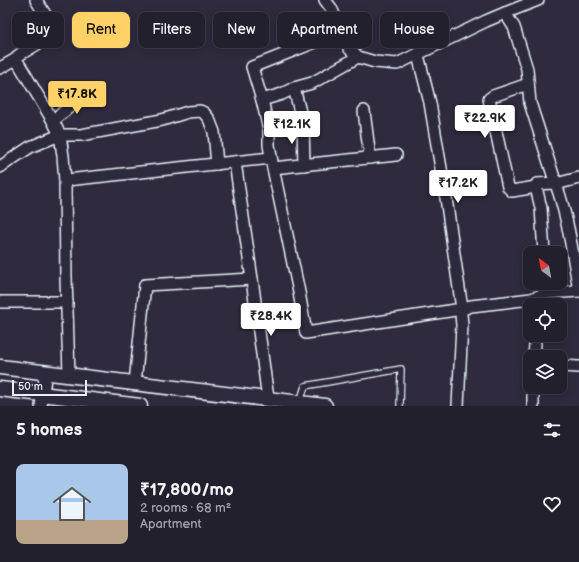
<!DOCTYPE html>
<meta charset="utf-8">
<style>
body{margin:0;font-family:"Balsamiq Sans",sans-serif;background:#2b2836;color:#f1f3f6;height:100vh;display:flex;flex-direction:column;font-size:15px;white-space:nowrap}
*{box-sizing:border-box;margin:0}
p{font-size:13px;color:#a3a3aa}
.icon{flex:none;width:22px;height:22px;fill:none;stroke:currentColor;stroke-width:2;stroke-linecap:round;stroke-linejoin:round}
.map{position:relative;height:406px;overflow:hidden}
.drawer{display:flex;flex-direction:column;background:#23202e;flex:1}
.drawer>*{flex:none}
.banner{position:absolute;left:12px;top:12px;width:555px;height:36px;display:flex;gap:8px}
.needle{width:26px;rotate:328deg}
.buttons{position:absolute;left:523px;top:246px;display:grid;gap:8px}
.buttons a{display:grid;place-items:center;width:44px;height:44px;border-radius:8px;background:#23202e;box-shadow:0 2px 10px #0003,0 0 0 1px #403e4a;font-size:20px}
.scale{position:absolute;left:12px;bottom:10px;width:75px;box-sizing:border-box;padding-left:4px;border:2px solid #e8f1f8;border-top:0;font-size:11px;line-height:14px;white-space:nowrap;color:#e8f1f8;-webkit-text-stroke:3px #2f2a3d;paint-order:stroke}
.price{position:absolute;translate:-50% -34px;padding:0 9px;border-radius:4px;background:#fff;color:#222;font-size:13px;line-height:26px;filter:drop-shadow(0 1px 2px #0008)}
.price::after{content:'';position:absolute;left:50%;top:24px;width:12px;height:9px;margin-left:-6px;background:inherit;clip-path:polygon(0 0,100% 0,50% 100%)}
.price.on{background:#ffd166;color:#111}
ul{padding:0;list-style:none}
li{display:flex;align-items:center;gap:12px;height:100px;padding:0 16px}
li span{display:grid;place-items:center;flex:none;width:112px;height:80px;border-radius:8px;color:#555}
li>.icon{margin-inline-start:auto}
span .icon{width:48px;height:48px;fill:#fffc;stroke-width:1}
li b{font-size:17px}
h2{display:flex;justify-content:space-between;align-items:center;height:48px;padding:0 16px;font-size:17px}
.chip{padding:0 14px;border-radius:8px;background:#23202e;box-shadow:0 2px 10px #0003,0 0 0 1px #403e4a;font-size:14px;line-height:36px}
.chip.on{background:#ffd166;color:#111}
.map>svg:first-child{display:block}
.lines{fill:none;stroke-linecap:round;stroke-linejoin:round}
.service-casing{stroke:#e8f1f8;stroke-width:8}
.minor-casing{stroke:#e8f1f8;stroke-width:14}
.tertiary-casing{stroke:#e8f1f8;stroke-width:17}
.service{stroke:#2f2a3d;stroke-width:5.5}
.minor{stroke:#2f2a3d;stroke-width:11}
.tertiary{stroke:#2f2a3d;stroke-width:14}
</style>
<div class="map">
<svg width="579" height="406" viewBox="0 0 579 406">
<rect width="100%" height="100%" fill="#2f2a3d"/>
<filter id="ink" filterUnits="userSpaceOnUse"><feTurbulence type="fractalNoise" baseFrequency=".025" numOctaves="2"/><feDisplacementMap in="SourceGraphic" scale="8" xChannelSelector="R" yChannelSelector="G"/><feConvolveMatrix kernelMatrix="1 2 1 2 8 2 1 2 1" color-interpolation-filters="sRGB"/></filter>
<g filter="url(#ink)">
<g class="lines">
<g class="service-casing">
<path id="service" d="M300,402L305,386L401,369L400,406"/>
</g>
<g class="minor-casing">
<g id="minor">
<path d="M36,0L55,30L52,35L19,55L16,59L53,121L60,135L63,156L65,181"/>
<path d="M325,0L331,8L349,48L358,57L375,62L397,64L486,21L505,13"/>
<path d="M538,0L505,13L514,27L527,69L530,103L556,184L553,183L537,184L536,187L541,208L544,253"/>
<path d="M341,32L252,67L262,100L269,130V145L273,168L396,155"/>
<path d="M0,68L16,59"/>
<path d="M528,84L493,96L489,99L508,187L512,191L536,187"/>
<path d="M294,88L303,124L304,165"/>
<path d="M262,100L282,94L294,88L312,83L358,57"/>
<path d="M364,111L370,158"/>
<path d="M53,121L74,103L90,93"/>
<path d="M269,130L303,124"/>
<path d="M0,167L30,147L60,135H81L162,120L188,112L200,111L204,113L209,119L214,132L217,164"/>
<path d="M273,168L299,292L306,333L462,309L446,198L430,103L418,55"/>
<path d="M252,279L268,399"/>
<path d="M579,291C573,255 568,218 556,184L579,178"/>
<path d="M547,293L579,291"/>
<path d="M0,302H67"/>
<path d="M534,357L535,344"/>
<path d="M560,366L579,367"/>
<path d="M69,375L66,277L65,181L67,180L271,158"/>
<path d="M135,383L145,285L252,279L235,162"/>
<path d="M41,406L46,372"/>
<path d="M458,406L462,325L461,314L462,309L471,306L531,299L545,294L547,293L546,283"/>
<path d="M533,406V387"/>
</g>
</g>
<g class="tertiary-casing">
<g id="tertiary">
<path d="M0,367L325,406"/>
<path d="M0,389L140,406"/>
</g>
</g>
<use href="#service" class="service"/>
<use href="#minor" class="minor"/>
<use href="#tertiary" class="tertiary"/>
</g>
</g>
</svg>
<div class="buttons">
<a><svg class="needle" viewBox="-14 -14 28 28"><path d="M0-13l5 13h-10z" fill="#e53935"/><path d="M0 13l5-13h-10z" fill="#a3a3aa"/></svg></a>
<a><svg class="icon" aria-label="locate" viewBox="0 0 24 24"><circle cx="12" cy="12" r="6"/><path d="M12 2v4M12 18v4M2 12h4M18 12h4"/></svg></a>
<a><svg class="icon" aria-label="layers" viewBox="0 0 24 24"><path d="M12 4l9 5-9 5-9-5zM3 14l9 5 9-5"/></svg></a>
</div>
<div class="scale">50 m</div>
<b class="price on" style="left:77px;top:115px">₹17.8K</b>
<b class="price" style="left:485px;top:139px">₹22.9K</b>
<b class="price" style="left:292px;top:145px">₹12.1K</b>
<b class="price" style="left:458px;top:204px">₹17.2K</b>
<b class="price" style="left:271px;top:337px">₹28.4K</b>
<div class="banner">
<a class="chip">Buy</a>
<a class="chip on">Rent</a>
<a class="chip">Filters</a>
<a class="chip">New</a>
<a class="chip">Apartment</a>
<a class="chip">House</a>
</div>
</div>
<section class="drawer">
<h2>5 homes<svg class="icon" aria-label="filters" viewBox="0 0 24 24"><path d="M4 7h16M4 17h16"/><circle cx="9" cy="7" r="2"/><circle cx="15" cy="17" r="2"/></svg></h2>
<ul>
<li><span style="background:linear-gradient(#a9c7e8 70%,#b9a48a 0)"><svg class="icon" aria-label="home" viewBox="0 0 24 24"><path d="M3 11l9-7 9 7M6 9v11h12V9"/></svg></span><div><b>₹17,800/mo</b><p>2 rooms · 68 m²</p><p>Apartment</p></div><svg class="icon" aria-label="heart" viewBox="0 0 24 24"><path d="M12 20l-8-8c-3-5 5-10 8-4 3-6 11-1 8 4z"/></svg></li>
</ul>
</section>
